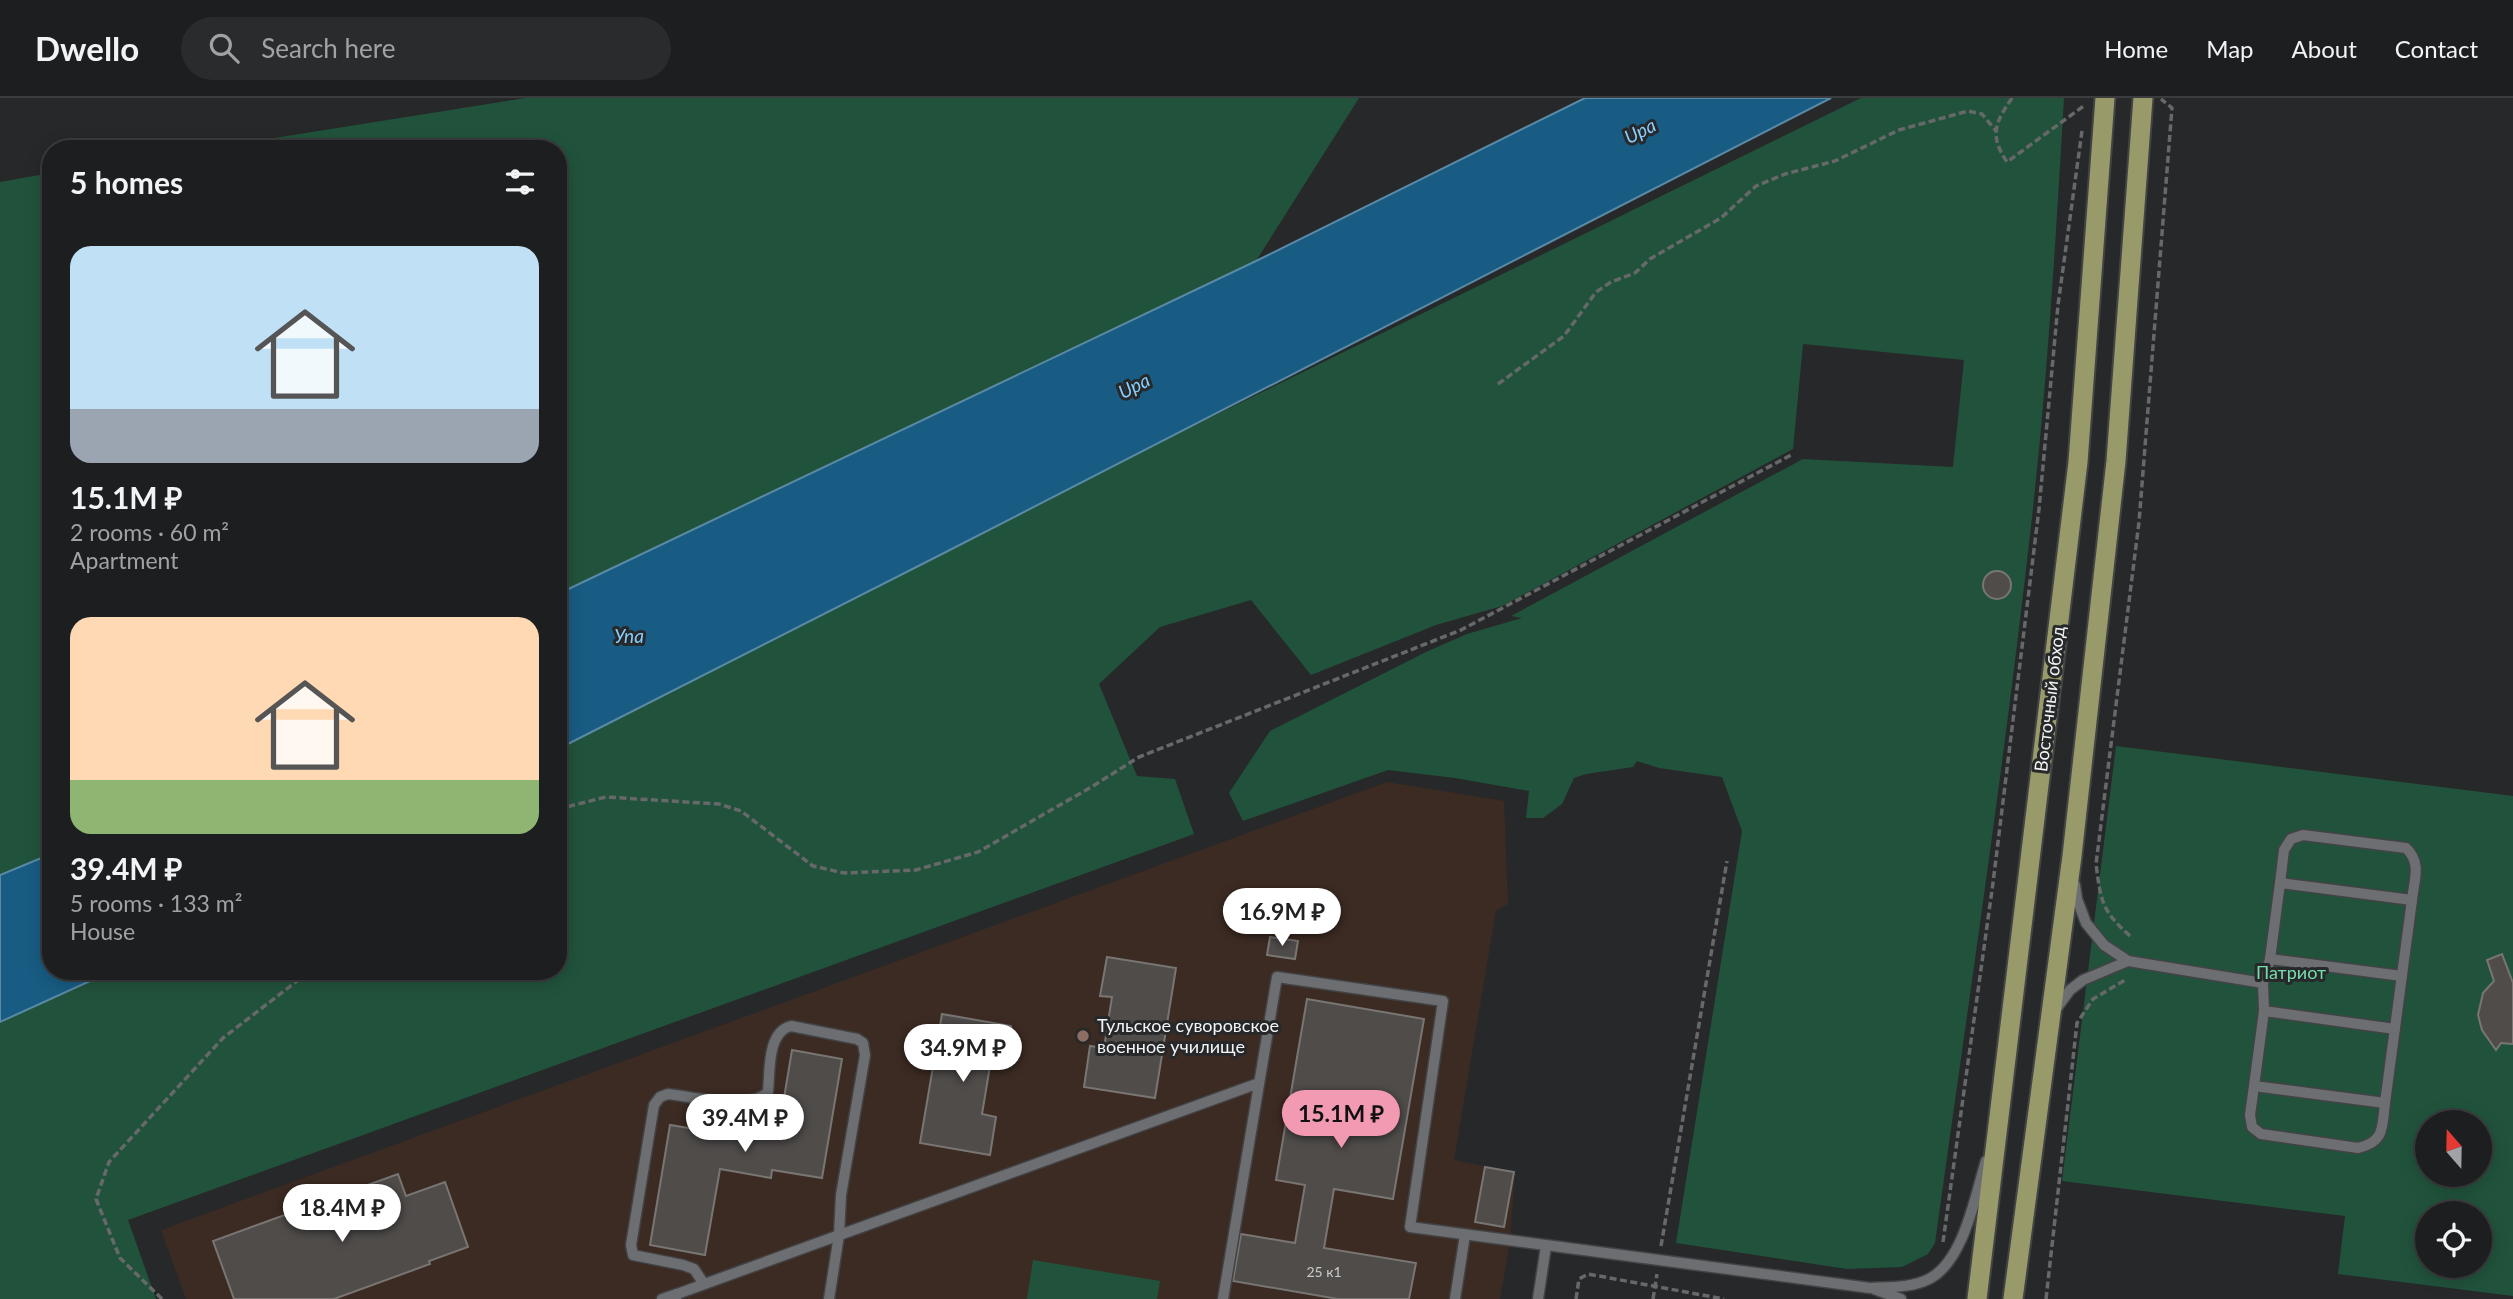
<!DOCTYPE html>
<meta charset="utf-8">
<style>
body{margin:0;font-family:Lato,sans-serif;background:#2a2b2d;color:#f1f3f6;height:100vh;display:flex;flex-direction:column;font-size:26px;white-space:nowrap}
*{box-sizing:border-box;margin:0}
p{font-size:23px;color:#a0a2a5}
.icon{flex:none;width:38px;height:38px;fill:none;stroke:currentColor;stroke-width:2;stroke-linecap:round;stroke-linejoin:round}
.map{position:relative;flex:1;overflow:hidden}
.sheet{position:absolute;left:42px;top:42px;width:525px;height:840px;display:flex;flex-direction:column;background:#1d1e20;border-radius:28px;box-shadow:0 4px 18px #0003,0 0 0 2px #3b3c3e}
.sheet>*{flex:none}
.needle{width:46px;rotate:340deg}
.controls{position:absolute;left:2415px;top:1012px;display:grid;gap:14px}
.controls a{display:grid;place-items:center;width:77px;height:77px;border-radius:50%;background:#1d1e20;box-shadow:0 4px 18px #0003,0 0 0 2px #3b3c3e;font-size:35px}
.price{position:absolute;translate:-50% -60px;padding:0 16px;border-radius:24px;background:#fff;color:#222;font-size:23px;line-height:46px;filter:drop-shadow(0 2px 4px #0008)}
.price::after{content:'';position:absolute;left:50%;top:42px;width:21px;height:16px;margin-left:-10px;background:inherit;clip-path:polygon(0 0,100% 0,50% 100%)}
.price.active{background:#f19ab1;color:#111}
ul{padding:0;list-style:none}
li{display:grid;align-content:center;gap:14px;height:371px;padding:0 28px}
li span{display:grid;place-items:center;height:217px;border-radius:21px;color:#555}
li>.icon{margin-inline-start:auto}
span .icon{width:126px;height:126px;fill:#fffc;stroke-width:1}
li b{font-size:30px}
h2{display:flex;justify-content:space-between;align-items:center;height:84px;padding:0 28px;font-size:30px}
header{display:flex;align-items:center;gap:42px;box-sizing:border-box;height:98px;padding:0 35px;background:#1d1e20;border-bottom:2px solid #3b3c3e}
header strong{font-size:33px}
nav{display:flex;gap:38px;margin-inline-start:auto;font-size:24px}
.search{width:490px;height:63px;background:#2a2b2d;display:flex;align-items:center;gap:18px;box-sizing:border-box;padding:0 24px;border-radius:38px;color:#a0a2a5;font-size:26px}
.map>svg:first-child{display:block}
.education{fill:#3c2b23}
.green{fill:#21533c;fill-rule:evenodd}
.water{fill:#185c83;stroke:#5a8aa5;stroke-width:2}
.building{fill:#4f4c4a;stroke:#787573;stroke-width:2}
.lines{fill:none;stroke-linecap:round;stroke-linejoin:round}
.service-casing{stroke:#424345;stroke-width:13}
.primary-casing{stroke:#424345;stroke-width:23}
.path{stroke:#67686a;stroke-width:3.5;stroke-dasharray:7 3.5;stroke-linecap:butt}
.service{stroke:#6d6e71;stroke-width:10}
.primary{stroke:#999a6a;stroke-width:19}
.education-dot{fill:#8d6e63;stroke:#27282a;stroke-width:2.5}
.labels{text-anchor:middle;stroke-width:6;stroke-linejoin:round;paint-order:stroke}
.number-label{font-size:14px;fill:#cacaca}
.street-label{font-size:18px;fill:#f3f4f5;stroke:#27282a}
.park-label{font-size:18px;fill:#75ddac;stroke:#27282a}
.poi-label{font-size:18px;fill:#f3f4f5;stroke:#27282a;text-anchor:start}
.water-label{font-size:19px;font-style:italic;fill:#88cefd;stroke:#27282a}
</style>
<header>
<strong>Dwello</strong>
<div class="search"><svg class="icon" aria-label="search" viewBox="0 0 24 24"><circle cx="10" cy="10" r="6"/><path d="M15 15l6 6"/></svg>Search here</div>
<nav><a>Home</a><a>Map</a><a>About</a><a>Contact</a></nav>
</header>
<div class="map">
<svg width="2513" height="1201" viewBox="0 0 2513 1201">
<rect width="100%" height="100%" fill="#27282a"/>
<path class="education" d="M1387,684L1504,703L1508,806L1496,813L1454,1062L1515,1074L1510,1143L1500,1201H186L161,1132Z"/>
<g class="green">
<path d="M525,0H1359L1256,163L558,496V51H206Z"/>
<path d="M1861,0H2064C2056,137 2048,274 2033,410C2006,656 1969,900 1935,1145L1928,1156L1902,1169L1847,1171L1676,1145L1742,733L1722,679L1659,670L1637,663L1633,669L1586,676L1574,680L1562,706L1543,720H1526L1529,693L1455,680L1388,672L1243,723L1229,695L1270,633L1426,554L1467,536L1522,520L1511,518L1803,361L1953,369L1964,262L1803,246L1793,351L1502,508L1436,527L1311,577L1251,502L1160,529L1099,586L1137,678L1175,681L1194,736L128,1122L156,1201H0V913L81,873H558V640Z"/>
<path d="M51,75V756L0,777V84Z"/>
<path d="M2116,648L2513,698V1198L2338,1176L2345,1118L2062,1083ZM2427,1024H2480V1076H2427ZM2427,1115H2480V1167H2427Z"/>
<path d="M1033,1162L1160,1183L1157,1201H1027Z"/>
</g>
<g class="water">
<path d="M1585,0H1831L942,456L558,651V496L1256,163Z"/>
<path d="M51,756V873H112L0,924V777Z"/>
</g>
<g class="building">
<circle cx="1997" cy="487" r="14"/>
<path d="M1270,839L1298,843L1295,861L1267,857Z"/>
<path d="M2502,856L2513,885V946L2501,945L2496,952L2482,932L2478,917L2483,895L2494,883L2487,862Z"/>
<path d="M1107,859L1176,870L1155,1000L1084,989L1090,948L1104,950L1112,899L1100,898Z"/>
<path d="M1307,901L1424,921L1393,1101L1334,1091L1324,1150L1416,1165L1409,1201H1338L1233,1183L1241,1136L1295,1145L1305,1087L1276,1082Z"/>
<path d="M942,916L1011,928L1005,965L991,962L982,1016L996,1019L990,1057L920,1045Z"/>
<path d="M792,952L842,961L822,1080L772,1072L771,1080L720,1071L705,1157L650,1147L670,1027L725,1036L727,1028L778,1036Z"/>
<path d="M1485,1069L1514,1074L1504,1129L1475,1124Z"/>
<path d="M398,1076L406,1098L445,1084L468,1149L429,1163L430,1166L334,1201H234L213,1143Z"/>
</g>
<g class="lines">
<g class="service-casing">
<g id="service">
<path d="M2280,785L2284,752L2291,741L2303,737L2406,750C2422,765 2414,782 2412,802"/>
<path d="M2075,787L2077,801L2086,825L2104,847L2128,863L2263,885L2264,913L2254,988L2385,1005L2412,802L2280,785L2270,861L2263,885"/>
<path d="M2270,861L2402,878"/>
<path d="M2056,911L2070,892L2083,882L2128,863"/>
<path d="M2264,913L2395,931"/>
<path d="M2254,988L2250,1017L2252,1029L2261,1036L2358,1050C2385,1044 2382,1029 2385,1005"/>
<path d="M704,1186L694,1171L683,1167L633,1157L631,1147L654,1007L660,999L668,996C695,999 748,1013 768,994C770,973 767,934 791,928L857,941L863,945L865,957L841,1097L839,1137L829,1201"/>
<path d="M1874,1191L1901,1201"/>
<path d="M662,1201L677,1196"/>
<path d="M676,1201L677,1196L1259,985"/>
<path d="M1223,1201L1277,879L1443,903L1410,1129L1870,1190C1890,1189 1911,1190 1929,1181C1964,1163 1975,1098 1986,1063"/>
<path d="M1455,1201L1465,1137"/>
<path d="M1538,1201L1546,1148"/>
</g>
</g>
<g class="primary-casing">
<g id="primary">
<path d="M1977,1201L2078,364L2105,0"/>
<path d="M2013,1201L2072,758L2116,363L2143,0"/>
</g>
</g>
<g class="path">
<path d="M2012,0C1995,25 1989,37 2007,64L2085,7"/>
<path d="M1498,286L1564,238L1596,194L1611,184L1635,175L1650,161L1721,120L1756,88L1785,76L1835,63L1899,32L1968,13L1982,16L1997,34"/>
<path d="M558,711L606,699L719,706L741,713L813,768L844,775L916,772L978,754L1093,688L1139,659L1461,532L1793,356"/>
<path d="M2130,838C2101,812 2101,803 2096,766L2139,424L2172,10L2161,1"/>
<path d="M1943,1144L1993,785L2039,411L2058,207L2082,33"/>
<path d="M1661,1148L1727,763"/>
<path d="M162,1201L120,1160L96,1101L109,1064L223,940L310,873"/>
<path d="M1576,1201L1579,1181L1588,1176L1724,1201"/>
<path d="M1653,1201L1657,1176"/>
<path d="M2046,1201L2077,925L2093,901L2125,882"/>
</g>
<use href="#service" class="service"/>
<use href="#primary" class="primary"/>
</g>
<circle class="education-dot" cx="1083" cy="938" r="7"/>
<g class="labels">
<g class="number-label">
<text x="1324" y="1179">25 к1</text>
</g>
<g class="street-label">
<text transform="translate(2050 601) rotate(-83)" y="6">Восточный обход</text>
</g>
<g class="park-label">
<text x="2291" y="881">Патриот</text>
</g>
<g class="poi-label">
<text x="1097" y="934">Тульское суворовское<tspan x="1097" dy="21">военное училище</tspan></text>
</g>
<g class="water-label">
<text transform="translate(1640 33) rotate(-27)" y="7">Upa</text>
<text transform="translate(1134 288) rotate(-27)" y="7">Upa</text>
<text x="629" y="545">Упа</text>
</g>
</g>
</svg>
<div class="controls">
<a><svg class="needle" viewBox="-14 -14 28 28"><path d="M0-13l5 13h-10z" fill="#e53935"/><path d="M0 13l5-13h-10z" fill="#a0a2a5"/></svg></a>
<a><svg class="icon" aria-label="locate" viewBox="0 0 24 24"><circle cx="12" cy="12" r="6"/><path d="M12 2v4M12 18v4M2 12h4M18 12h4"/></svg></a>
</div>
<b class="price" style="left:1282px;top:850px">16.9M ₽</b>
<b class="price" style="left:963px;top:986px">34.9M ₽</b>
<b class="price active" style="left:1341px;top:1052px">15.1M ₽</b>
<b class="price" style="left:745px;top:1056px">39.4M ₽</b>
<b class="price" style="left:342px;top:1146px">18.4M ₽</b>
<section class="sheet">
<h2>5 homes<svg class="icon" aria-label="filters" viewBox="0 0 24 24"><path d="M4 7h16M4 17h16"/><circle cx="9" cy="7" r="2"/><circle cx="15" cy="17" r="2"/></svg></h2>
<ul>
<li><span style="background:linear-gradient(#bfe0f5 75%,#9aa5b1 0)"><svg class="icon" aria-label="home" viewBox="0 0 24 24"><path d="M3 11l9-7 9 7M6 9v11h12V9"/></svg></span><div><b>15.1M ₽</b><p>2 rooms · 60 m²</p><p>Apartment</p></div></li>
<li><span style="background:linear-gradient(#ffd9b3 75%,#8fb573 0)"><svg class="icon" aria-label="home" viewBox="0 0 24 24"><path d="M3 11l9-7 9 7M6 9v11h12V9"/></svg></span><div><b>39.4M ₽</b><p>5 rooms · 133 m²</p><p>House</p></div></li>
</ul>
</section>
</div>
